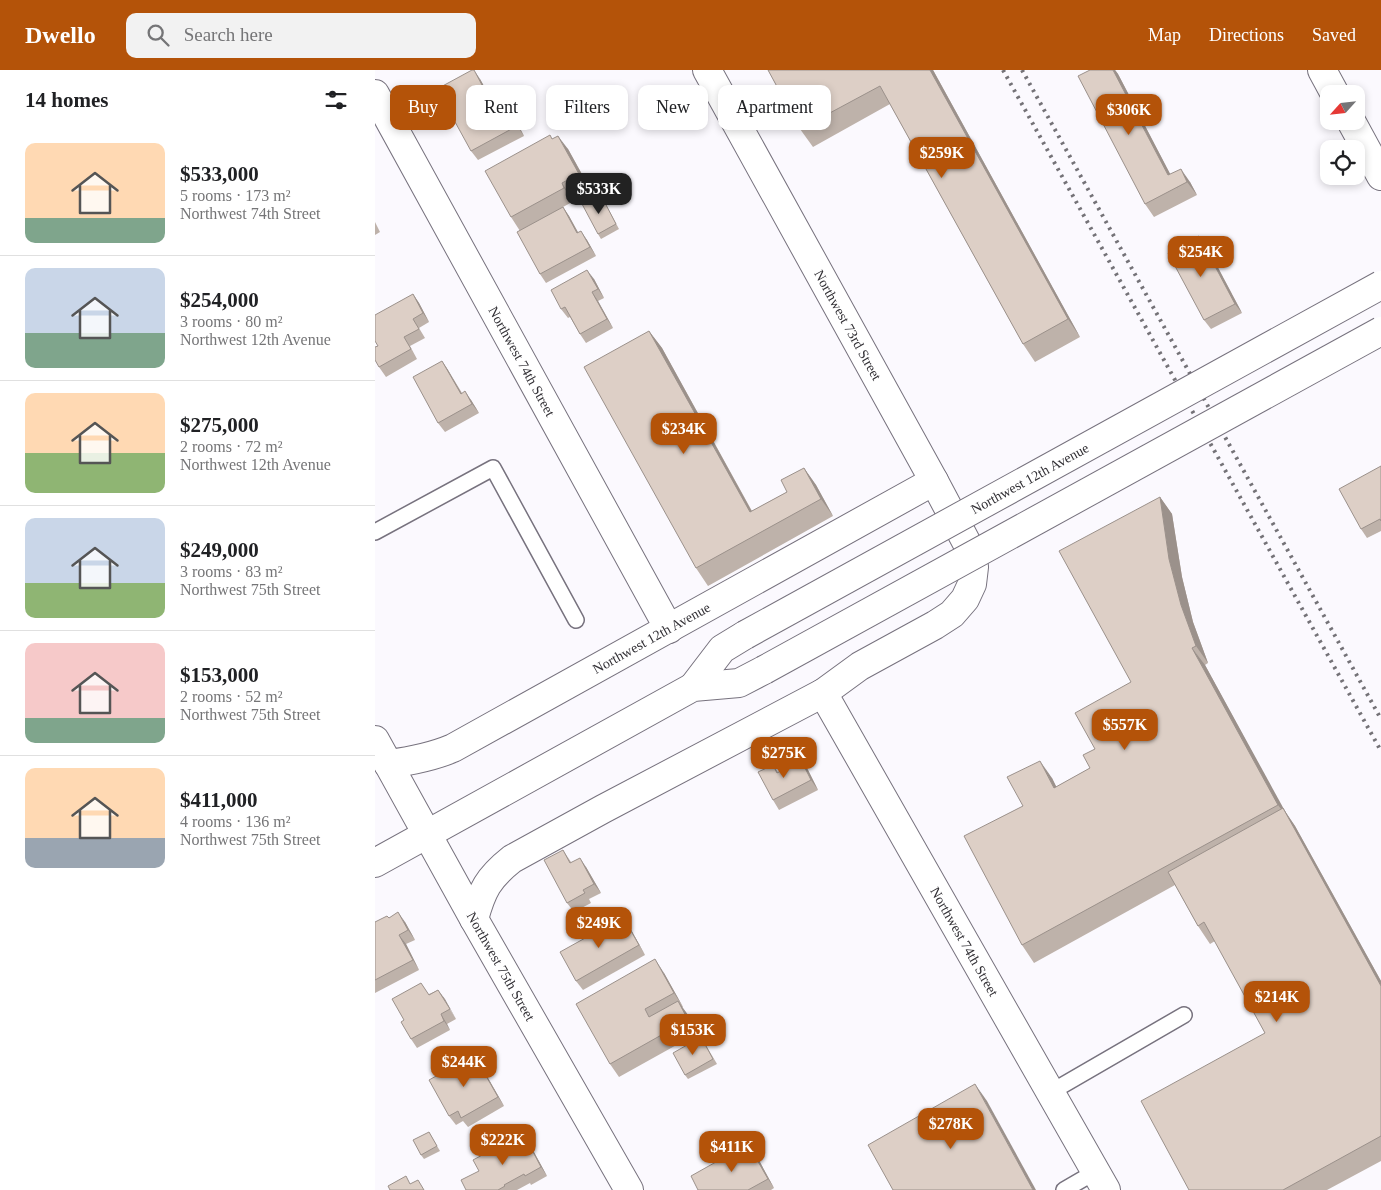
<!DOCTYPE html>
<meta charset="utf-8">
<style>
body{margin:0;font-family:Georgia,serif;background:#f2f2f2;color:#202124;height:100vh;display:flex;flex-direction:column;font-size:19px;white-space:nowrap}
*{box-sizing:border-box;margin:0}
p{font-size:16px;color:#757577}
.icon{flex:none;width:28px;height:28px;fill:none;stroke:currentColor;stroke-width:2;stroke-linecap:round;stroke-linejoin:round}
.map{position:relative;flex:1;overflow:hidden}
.side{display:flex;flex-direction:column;background:#fff;width:375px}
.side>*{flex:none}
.top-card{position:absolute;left:15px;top:15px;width:475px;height:45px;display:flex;gap:10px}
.needle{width:32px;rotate:243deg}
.controls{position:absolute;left:945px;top:15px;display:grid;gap:10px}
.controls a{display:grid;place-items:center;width:45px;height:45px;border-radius:10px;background:#fff;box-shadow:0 2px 8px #0003;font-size:25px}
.price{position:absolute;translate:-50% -42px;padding:0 11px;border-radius:10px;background:#b45309;color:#fff;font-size:16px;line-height:32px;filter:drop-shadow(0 1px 2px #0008)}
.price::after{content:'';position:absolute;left:50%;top:30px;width:15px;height:11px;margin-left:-8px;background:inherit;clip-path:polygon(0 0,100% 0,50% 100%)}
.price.selected{background:#222;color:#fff}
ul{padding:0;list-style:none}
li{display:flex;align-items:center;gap:15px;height:125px;padding:0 25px}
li+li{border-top:1px solid #e0e0e0}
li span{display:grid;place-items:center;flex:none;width:140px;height:100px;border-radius:10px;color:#555}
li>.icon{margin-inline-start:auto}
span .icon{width:60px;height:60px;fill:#fffc;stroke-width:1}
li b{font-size:21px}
h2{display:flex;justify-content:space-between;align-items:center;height:60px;padding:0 25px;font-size:21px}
.pill{padding:0 18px;border-radius:10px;background:#fff;box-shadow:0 2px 8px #0003;font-size:18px;line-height:45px}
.pill.selected{background:#b45309;color:#fff}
header{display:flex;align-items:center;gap:30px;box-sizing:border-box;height:70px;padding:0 25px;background:#b45309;color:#fff}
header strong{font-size:24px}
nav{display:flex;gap:28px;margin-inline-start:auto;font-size:18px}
.search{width:350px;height:45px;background:#f2f2f2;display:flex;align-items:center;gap:12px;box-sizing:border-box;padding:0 18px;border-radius:10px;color:#757577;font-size:19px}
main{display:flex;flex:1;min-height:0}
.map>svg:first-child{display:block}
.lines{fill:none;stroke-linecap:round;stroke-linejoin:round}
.service-casing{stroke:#77727e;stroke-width:18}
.minor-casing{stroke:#77727e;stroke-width:30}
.tertiary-casing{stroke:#77727e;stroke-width:30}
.secondary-casing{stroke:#77727e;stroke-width:30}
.service{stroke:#fff;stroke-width:15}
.minor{stroke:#fff;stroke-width:28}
.tertiary{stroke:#fff;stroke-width:28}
.secondary{stroke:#fff;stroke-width:28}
.rail{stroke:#747277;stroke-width:4;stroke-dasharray:2.5 5;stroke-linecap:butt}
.secondary-bridge-casing{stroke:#77727e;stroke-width:30;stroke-linecap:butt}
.secondary-bridge{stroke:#fff;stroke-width:28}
.wall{fill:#beb2aa}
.shaded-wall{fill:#9b918b}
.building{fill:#ddcfc6;stroke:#9b918b}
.labels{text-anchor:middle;stroke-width:4.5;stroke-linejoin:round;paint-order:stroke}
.street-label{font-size:14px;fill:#333136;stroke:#fff}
</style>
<header>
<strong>Dwello</strong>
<div class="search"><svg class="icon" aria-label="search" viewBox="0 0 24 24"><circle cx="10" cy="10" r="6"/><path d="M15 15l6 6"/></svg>Search here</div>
<nav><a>Map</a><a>Directions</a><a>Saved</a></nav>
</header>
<main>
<section class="side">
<h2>14 homes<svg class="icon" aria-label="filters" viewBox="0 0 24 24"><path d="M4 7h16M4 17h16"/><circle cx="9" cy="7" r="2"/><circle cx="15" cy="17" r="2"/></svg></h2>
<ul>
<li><span style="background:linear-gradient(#ffd9b3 75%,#7fa58c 0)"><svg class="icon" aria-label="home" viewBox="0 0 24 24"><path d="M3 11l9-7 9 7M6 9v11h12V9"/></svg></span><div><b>$533,000</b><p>5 rooms · 173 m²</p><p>Northwest 74th Street</p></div></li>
<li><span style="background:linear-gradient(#c9d6e8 65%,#7fa58c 0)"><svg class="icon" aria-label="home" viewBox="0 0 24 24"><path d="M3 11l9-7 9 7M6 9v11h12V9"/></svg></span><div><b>$254,000</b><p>3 rooms · 80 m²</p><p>Northwest 12th Avenue</p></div></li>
<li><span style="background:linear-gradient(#ffd9b3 60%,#8fb573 0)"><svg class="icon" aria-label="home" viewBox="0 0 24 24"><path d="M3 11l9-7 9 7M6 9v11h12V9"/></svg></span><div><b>$275,000</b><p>2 rooms · 72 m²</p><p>Northwest 12th Avenue</p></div></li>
<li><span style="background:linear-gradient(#c9d6e8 65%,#8fb573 0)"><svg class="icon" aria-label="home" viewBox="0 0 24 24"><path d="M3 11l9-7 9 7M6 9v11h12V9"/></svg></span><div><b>$249,000</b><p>3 rooms · 83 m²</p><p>Northwest 75th Street</p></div></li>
<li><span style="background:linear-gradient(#f6c9c9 75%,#7fa58c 0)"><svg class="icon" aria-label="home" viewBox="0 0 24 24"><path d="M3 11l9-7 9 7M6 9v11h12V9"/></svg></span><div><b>$153,000</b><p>2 rooms · 52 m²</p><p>Northwest 75th Street</p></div></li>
<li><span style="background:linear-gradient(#ffd9b3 70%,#9aa5b1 0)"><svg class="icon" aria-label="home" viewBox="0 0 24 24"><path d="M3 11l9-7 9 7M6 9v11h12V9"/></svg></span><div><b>$411,000</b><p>4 rooms · 136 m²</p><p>Northwest 75th Street</p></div></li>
</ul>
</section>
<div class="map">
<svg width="1006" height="1120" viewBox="0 0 1006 1120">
<rect width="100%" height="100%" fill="#fbf9fe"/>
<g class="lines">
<g class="service-casing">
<g id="service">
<path d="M0,462L118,398L201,550"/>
<path d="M676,1022L809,945"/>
<path d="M689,1120L720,1102"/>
</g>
</g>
<g class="minor-casing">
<g id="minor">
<path d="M947,0L960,24"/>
<path id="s1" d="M0,24L294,559"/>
<path d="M976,51L1006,106"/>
<path id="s2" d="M448,623L731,1120"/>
<path id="s3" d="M13,694C36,691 57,687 78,678L559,411"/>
<path d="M99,849C107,820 113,808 137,789L228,739L448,623L485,596L560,555L577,544L590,529L597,514L599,497L595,479L559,411L332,0"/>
</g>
</g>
<g class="tertiary-casing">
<g id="tertiary">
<path id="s4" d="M0,670L99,849L254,1120"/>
</g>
</g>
<g class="secondary-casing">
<g id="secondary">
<path d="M318,617L347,579L370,565"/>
<path d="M0,793L318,617L364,613L389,600"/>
</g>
</g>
<use href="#service" class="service"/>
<use href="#minor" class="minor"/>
<use href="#tertiary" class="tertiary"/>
<use href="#secondary" class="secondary"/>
<g class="rail">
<path d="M628,0L1006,681"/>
<path d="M647,0L1006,649"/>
</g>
<g class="secondary-bridge-casing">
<g id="secondary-bridge">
<path id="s5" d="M370,565L1006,215"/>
<path d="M389,600L1006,261"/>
</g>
</g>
<use href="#secondary-bridge" class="secondary-bridge"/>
</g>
<g class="wall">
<path d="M393,0H558L705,267L660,292L648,274L515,34L438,77L425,59Z"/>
<path d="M715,0H740L743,4L795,104L815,112L822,125L779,147L770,134Z"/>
<path d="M105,9L123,42L132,38L139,47L149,66L103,90L96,81Z"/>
<path d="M177,69L193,79L214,117L196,127L199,131L188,137L194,146L203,162L212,170L221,186L171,213L165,204L145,161L136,147Z"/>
<path d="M229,131L244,159L226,169L223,164L222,135Z"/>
<path d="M0,152L5,162L0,165Z"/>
<path d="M824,166L831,175L867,243L836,259L829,250Z"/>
<path d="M219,209L229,228L223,231L238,258L211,273L205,264L195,247L193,248L186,239Z"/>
<path d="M38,224L44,233L54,252L44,258L50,268L35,276L42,289L11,307L4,297L3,276Z"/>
<path d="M274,261L287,278L377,441L412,422L429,398L441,415L458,446L333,516L321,498Z"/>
<path d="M67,291L73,300L87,323L96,330L104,343L70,362L63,353Z"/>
<path d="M1006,396V461L992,468L986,459Z"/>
<path d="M785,427L797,444L807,507L818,552L833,593L830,595L908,739L920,756L1006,911V1091L952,1120H814L890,963L840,871L835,874L823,856L800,815L659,893L647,875L648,736L677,708L681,717L715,698L720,679L756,612Z"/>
<path d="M426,690L433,700L443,720L404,740L398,730V695L403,702Z"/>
<path d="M188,780L196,792L211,797L226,823L214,829L216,833L199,842L192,833Z"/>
<path d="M248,847L254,856L270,885L208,920L201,911Z"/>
<path d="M14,848L30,852L40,870L31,874L44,900L0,923V852Z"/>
<path d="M289,903L308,937H307L313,945L323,963L244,1007L235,994Z"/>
<path d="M63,920L81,949L72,954L75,960L42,978L36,969L29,950L54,924Z"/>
<path d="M326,967L342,994L313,1009L310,1005Z"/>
<path d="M105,994L129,1036L93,1057L88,1051L81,1055L74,1046Z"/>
<path d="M54,1062L65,1081L49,1089L46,1085Z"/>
<path d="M154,1073L172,1106L156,1115L155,1113L142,1120H91Z"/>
<path d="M380,1083L399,1118L396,1120H323Z"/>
</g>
<g class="shaded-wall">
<path d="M99,0L105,9L129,52L122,43Z"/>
<path d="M555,0H558L705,267L693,249Z"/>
<path d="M738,0H740L743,4L803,119L793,105Z"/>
<path d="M132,38L139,47L149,66L142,56Z"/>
<path d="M183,66L193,79L214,117L204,104Z"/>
<path d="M806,99L815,112L822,125L812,112Z"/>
<path d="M187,113L196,127L199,131L189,118Z"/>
<path d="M188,137L194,146L208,172L202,163Z"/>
<path d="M206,161L212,170L221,186L215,177Z"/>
<path d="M824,166L831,175L867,243L860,234Z"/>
<path d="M212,200L219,209L229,228L223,219Z"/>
<path d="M217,222L223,231L238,258L232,249Z"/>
<path d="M38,224L44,233L54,252L48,243Z"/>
<path d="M274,261L287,278L387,460L375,442Z"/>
<path d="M67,291L73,300L92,333L86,324Z"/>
<path d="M90,321L96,330L104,343L97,334Z"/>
<path d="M429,398L441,415L458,446L446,429Z"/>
<path d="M785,427L797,444L807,507L818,552L833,593L821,576L806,535L794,489Z"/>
<path d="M817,578L830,595L916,752L903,735Z"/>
<path d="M426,690L433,700L443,720L436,710Z"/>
<path d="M665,691L677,708L691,736L679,718Z"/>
<path d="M908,738L920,756L1006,911V916Z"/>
<path d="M205,788L211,797L226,823L219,814Z"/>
<path d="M23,842L30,852L40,870L33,860Z"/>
<path d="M248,847L254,856L270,885L264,875Z"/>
<path d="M24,865L31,874L44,900L38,890Z"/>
<path d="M280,889L289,903L308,937L299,923Z"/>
<path d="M63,920L70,929L81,949L75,939Z"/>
<path d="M303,931L313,945L323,963L313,950Z"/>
<path d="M66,944L72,954L75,960L69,951Z"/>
<path d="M99,985L105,994L129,1036L123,1027Z"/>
<path d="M600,1014L612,1031L661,1120H658Z"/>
<path d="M148,1063L154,1073L172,1106L166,1097Z"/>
<path d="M373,1074L380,1083L399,1118L393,1109Z"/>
</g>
<g class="building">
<path d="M97,0H99L122,43L132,38L142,56L96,81L62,19Z"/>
<path d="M393,0H555L693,249L648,274L505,16L425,59Z"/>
<path d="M715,0H738L793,105L806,99L812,112L770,134L703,6Z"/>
<path d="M175,65L177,69L183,66L204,104L187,113L189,118L136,147L110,101Z"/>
<path d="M218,128L221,135L229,131L241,154L223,164L207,134Z"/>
<path d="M188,137L202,163L206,161L215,177L165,204L142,162Z"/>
<path d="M824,166L860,234L829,250L793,183Z"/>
<path d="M212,200L223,219L217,222L232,249L205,264L190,237L186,239L176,220Z"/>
<path d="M38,224L48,243L38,249L44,259L29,267L36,279L4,297L0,290V277L3,276L0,271V245Z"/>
<path d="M274,261L375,442L412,422L406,410L429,398L446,429L321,498L209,297Z"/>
<path d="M67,291L86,324L90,321L97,334L63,353L38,307Z"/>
<path d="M1006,396V451L1005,449L986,459L964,419Z"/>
<path d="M785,427L794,489L806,535L821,576L817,578L903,735L647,875L589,766L648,736L632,707L665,691L679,718L715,698L708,685L720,679L700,643L756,612L684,481Z"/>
<path d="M426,690L436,710L398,730L383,702L398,695L402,703Z"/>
<path d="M908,738L1006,916V1066L908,1120H814L766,1031L890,963L829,852L823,856L793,802Z"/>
<path d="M188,780L195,793L205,788L219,814L208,820L210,823L192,833L169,790Z"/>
<path d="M23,842L33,860L24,865L38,890L0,910V852L12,846L14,848Z"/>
<path d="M248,847L264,875L201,911L185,882Z"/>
<path d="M280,889L299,923L270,939L274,947L303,931L313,950L235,994L201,934Z"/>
<path d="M46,913L54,925L63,920L75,939L66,944L69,951L36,969L26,952L29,950L17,929Z"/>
<path d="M326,967L338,989L310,1005L298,983Z"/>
<path d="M99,985L123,1027L86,1048L83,1041L74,1046L54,1010Z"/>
<path d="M600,1014L658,1120H518L493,1075Z"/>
<path d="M54,1062L62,1076L46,1085L38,1070Z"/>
<path d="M148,1063L166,1097L150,1106L149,1104L129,1115L130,1116L123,1120H91L86,1110L104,1101L98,1090Z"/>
<path d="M373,1074L393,1109L373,1120H323L316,1106Z"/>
<path d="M31,1106L35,1114L43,1110L49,1120H15L13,1116Z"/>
</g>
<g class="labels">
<g class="street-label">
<text transform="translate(473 255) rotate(61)" y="5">Northwest 73rd Street</text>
<text dy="5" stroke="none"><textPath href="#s1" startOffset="305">Northwest 74th Street</textPath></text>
<text dy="5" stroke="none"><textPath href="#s5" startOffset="325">Northwest 12th Avenue</textPath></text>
<text dy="5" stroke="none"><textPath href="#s3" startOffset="294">Northwest 12th Avenue</textPath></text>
<text dy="5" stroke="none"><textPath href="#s2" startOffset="286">Northwest 74th Street</textPath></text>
<text dy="5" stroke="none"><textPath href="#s4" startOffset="259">Northwest 75th Street</textPath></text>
</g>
</g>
</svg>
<div class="controls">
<a><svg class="needle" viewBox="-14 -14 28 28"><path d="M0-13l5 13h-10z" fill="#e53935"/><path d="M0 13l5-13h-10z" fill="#757577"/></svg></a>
<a><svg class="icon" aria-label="locate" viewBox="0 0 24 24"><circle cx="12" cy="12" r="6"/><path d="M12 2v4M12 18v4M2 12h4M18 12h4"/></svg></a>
</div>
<b class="price" style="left:754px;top:66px">$306K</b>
<b class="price" style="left:567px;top:109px">$259K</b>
<b class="price selected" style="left:224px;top:145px">$533K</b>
<b class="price" style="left:826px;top:208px">$254K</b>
<b class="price" style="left:309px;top:385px">$234K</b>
<b class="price" style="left:750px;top:681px">$557K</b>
<b class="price" style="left:409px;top:709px">$275K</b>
<b class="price" style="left:224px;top:879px">$249K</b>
<b class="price" style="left:902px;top:953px">$214K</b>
<b class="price" style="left:318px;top:986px">$153K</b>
<b class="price" style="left:89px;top:1018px">$244K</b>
<b class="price" style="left:576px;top:1080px">$278K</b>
<b class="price" style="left:128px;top:1096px">$222K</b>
<b class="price" style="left:357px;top:1103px">$411K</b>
<div class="top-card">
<a class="pill selected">Buy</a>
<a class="pill">Rent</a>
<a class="pill">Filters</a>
<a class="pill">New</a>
<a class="pill">Apartment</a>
</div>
</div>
</main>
